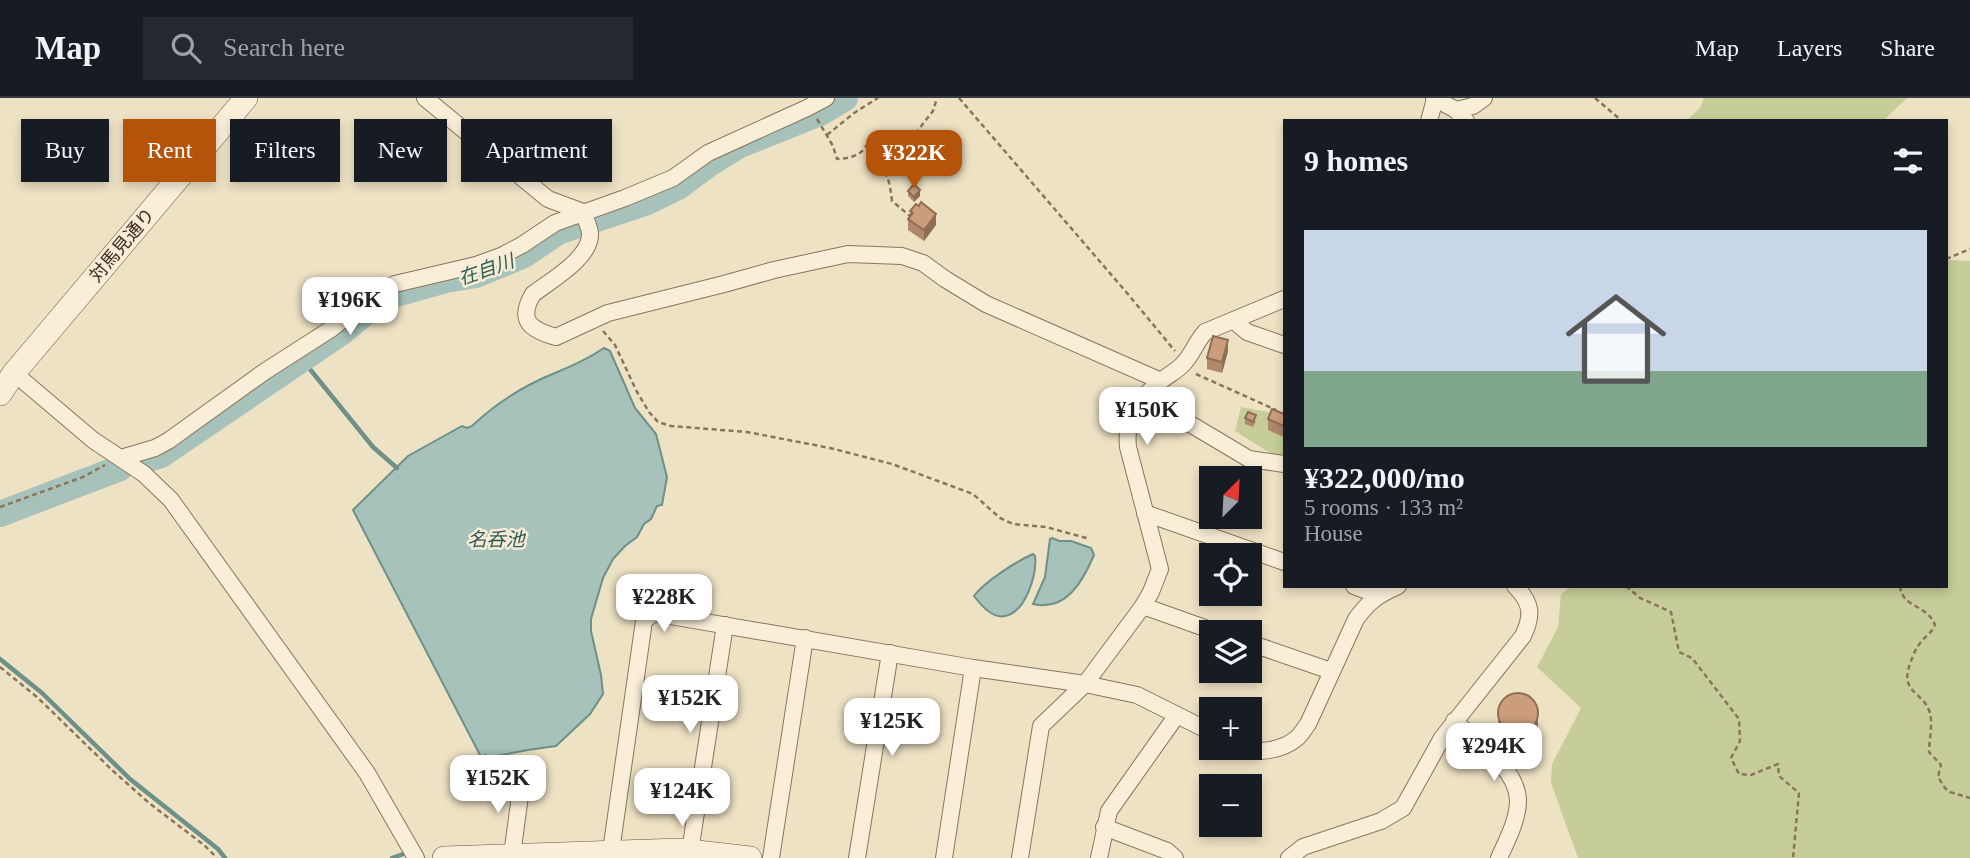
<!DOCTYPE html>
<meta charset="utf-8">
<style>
body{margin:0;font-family:"Times New Roman","Noto Sans JP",serif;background:#242831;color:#f1f3f6;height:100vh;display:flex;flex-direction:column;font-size:26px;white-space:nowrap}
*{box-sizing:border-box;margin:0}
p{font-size:23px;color:#9ea1a6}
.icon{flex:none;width:38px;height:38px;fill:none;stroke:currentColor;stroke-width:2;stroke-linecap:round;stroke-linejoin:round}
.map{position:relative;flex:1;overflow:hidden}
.side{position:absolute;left:1283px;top:21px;width:665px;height:469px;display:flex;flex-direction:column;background:#171b24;border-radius:0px;box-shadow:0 4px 10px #0003}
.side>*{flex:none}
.top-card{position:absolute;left:21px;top:21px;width:665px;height:63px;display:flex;gap:14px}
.needle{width:46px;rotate:24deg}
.buttons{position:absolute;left:1199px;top:368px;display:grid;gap:14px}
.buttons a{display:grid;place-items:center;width:63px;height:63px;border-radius:0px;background:#171b24;box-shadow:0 4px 10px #0003;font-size:35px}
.price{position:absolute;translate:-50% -60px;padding:0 16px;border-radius:14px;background:#fff;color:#222;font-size:23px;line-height:46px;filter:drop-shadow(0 2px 4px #0008)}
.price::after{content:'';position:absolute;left:50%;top:42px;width:21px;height:16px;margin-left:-10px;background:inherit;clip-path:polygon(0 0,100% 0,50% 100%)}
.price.on{background:#b45309;color:#fff}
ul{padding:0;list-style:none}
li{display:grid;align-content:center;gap:14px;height:371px;padding:0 21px}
li span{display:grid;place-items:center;height:217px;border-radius:0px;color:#555}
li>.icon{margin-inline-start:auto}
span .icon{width:126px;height:126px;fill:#fffc;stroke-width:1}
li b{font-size:30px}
h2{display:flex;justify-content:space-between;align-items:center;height:84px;padding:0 21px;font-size:30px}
.tag{padding:0 24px;border-radius:0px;background:#171b24;box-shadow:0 4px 10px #0003;font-size:24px;line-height:63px}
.tag.on{background:#b45309;color:#fff}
header{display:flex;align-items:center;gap:42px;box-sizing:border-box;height:98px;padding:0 35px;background:#171b24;border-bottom:2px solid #363941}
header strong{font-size:33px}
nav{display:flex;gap:38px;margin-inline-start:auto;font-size:24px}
.search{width:490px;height:63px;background:#242831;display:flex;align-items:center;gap:18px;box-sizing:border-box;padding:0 24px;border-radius:0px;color:#9ea1a6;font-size:26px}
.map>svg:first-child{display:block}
.green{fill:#c7cd99}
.water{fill:#a7c2ba;stroke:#6d9088;stroke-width:2}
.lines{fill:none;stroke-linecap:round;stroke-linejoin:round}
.stream{stroke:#6d9088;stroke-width:4.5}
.river{stroke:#a7c2ba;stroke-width:26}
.street-casing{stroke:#8a745b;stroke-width:18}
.secondary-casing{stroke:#6c553e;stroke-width:24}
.path{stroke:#8a745b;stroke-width:2.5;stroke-dasharray:5 3.5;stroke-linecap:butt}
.street{stroke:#f9efd9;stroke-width:16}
.secondary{stroke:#f9efd9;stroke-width:23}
.wall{fill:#af876a}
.shaded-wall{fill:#8f6e56}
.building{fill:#cc9d7b;stroke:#8f6e56;stroke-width:2}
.labels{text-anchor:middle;stroke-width:5;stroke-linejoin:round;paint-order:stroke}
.street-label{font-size:18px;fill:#3a2c1f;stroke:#f6ecd5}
.water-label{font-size:19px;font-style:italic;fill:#2e5a57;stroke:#f6ecd5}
</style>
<header>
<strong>Map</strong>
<div class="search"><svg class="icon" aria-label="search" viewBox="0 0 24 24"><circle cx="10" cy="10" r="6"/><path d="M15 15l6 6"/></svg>Search here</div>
<nav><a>Map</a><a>Layers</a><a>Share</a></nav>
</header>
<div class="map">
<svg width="1970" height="760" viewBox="0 0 1970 760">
<rect width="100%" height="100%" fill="#eee2c5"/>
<g class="green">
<path d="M1704,0H1907L1883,23H1686L1700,10Z"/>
<path d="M1946,162L1970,163V760H1578L1551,685L1552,666L1581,610L1537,569L1558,529L1561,496L1572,488H1946Z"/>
<path d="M1241,309L1284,317V358L1273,357L1235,333Z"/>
</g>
<g class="water">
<path d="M604,250L610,253L635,310L656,336L667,379L662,407L657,408L651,421L644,426L637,439L625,448L613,461L603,480L591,521V533L601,577L603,596L590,616L556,648L528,652L486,660L485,657L481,659L353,412L408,358L462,328L467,330L472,328C495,306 525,287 555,275C572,268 588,261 604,250Z"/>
<path d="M1052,440L1059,443H1071L1091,450L1094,457C1083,483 1066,514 1033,506L1045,479L1050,441Z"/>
<path d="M1033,456L1035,458C1037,476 1026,514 1005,518C993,521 980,506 974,498C984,484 1017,463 1033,456Z"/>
</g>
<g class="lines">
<g class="stream">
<path d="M294,266L309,270L373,349L397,370"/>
<path d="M0,561L42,595L130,681L218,751L225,760"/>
<path d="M392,760L406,755"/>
</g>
<g class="river">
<path d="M141,363L161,357L342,234L378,204L389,198L446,182L476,177L524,157L558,134L645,105L678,89L709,66L740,47L820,15L845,0"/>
<path d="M0,416L120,370"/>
</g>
<g class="street-casing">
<g id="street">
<path d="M425,0L548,101L583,114"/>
<path d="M1434,0L1456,12L1466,23"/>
<path d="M1456,12L1473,8L1484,0"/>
<path d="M1429,23L1435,1"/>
<path d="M583,114C585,121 590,129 590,136C591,160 550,183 533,196C517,223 531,232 556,239L608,215L724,186L774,172L848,156L902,158L923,165L945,181L986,206L1161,283"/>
<path d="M1234,223L1247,234L1284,247"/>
<path d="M14,275L93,342L144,376L171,402L367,675L416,760"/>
<path d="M1145,299L1249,361L1284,366"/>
<path d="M121,360L155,350L168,343L264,274L331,231L375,196L395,186L476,167L501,158L522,147L555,125L625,100L673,80L708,55L807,10L826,0"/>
<path d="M1145,415L1284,464"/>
<path d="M1354,488L1378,497"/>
<path d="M1143,508L1216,534"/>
<path d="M1250,545L1331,573"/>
<path d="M1454,623C1476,643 1517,670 1518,702C1518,722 1507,742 1499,760"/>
<path d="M1241,649C1257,657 1283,652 1297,640C1301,637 1304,631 1308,626L1356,521C1369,503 1378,497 1398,488"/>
<path d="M1104,729L1167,753L1175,760"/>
<path d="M512,757L522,683"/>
<path d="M610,760L644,523L653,515L973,570L1085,586L1137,597L1211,634"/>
<path d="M689,760L725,527"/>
<path d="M771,760L805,540"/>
<path d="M857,760L890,555"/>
<path d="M944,760L973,570"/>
<path d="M1020,760L1041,628L1085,586L1143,508L1151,494L1160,471L1128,349C1125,317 1137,303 1161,283C1168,277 1177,273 1183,266C1192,257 1196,244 1205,234L1284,201"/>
<path d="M1099,760L1109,713L1177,617"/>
<path d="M1289,760L1303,749L1381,723L1403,710L1442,640L1523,538C1533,517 1532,505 1515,488"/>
</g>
</g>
<g class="secondary-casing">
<g id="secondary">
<path d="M0,296L14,275L246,0"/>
<path d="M444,760L680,752L750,760"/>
</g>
</g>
<g class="path">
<path d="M959,0L1127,195L1175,253"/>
<path d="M1595,0L1622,23"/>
<path d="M817,21L833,48L837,61C848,60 860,59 866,48C884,69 889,75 892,103L910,118"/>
<path d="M827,37L854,15L878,0"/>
<path d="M888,77L896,72L902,66L915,36L933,13L937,0"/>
<path d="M1946,161L1970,151"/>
<path d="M603,233L615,247L637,294L649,314L658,324L671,328L747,334L830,350L892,366L973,396L1000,420L1013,426L1046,429L1090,441"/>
<path d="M1196,276L1276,312"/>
<path d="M0,409L83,379L105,367"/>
<path d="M1626,488L1640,500L1671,514L1679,554L1692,560L1739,621L1740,643L1731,660L1739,676L1751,677L1778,666L1779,678L1799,695L1793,760"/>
<path d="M1900,488C1902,510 1927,506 1935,527C1932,535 1923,540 1918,548C1915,552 1913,558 1911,563C1898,596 1923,592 1930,615C1933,627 1929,642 1929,654L1941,667L1938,679L1945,690L1950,694L1970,700"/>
<path d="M0,569L37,599L112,672L149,705L204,747L217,760"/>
</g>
<use href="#street" class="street"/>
<use href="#secondary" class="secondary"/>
</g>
<g class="wall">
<path d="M908,93L920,98L914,104L908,98Z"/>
<path d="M910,113L936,127L924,143L908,132V121L910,118Z"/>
<path d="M1228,253L1222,275L1207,271V260Z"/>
<path d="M1284,316V339L1268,332V321Z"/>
<path d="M1245,320L1256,323L1253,329L1245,326Z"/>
<path d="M1498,613L1538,629V636L1530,647L1518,651L1505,647L1498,636Z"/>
</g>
<g class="shaded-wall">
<path d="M920,92V98L914,104V99Z"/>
<path d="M936,116V127L924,143V132Z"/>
<path d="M1228,242V253L1222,275V264Z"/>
<path d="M1538,613V636L1530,647L1518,651V635Z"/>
</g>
<g class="building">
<path d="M914,86L920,92L914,99L908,93Z"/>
<path d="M921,104L936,116L924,132L908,121L913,115L910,113L916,106L919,108Z"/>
<path d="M1213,238L1228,242L1222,264L1207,260Z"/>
<path d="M1272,311L1284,316V328L1268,321Z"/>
<path d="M1248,314L1256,317L1253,324L1245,320Z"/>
<circle cx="1518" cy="615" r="20"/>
</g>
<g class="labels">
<g class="street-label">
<text transform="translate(122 147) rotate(-50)" y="6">対馬見通り</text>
</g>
<g class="water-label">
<text transform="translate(486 171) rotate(-19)" y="7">在自川</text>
<text x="496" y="448">名呑池</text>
</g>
</g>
</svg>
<div class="buttons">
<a><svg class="needle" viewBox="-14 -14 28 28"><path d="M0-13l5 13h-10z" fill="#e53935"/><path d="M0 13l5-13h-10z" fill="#9ea1a6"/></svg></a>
<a><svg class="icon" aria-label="locate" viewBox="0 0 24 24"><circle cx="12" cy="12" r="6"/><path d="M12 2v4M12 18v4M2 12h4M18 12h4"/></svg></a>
<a><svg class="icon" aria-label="layers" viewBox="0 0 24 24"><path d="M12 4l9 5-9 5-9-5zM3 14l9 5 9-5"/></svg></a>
<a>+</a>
<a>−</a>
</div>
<b class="price on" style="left:914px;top:92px">¥322K</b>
<b class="price" style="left:350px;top:239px">¥196K</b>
<b class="price" style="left:1147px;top:349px">¥150K</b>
<b class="price" style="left:664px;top:536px">¥228K</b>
<b class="price" style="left:690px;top:637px">¥152K</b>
<b class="price" style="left:892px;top:660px">¥125K</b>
<b class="price" style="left:1494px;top:685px">¥294K</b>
<b class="price" style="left:498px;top:717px">¥152K</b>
<b class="price" style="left:682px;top:730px">¥124K</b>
<div class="top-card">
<a class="tag">Buy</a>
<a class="tag on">Rent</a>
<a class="tag">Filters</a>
<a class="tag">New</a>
<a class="tag">Apartment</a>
</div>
<section class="side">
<h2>9 homes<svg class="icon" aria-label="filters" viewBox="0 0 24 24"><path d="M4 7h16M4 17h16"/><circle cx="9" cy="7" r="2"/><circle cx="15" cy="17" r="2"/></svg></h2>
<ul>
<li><span style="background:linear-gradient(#c9d6e8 65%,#7fa58c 0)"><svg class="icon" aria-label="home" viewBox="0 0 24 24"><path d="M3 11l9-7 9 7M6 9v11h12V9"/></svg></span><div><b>¥322,000/mo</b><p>5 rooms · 133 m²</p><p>House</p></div></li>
</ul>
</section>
</div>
